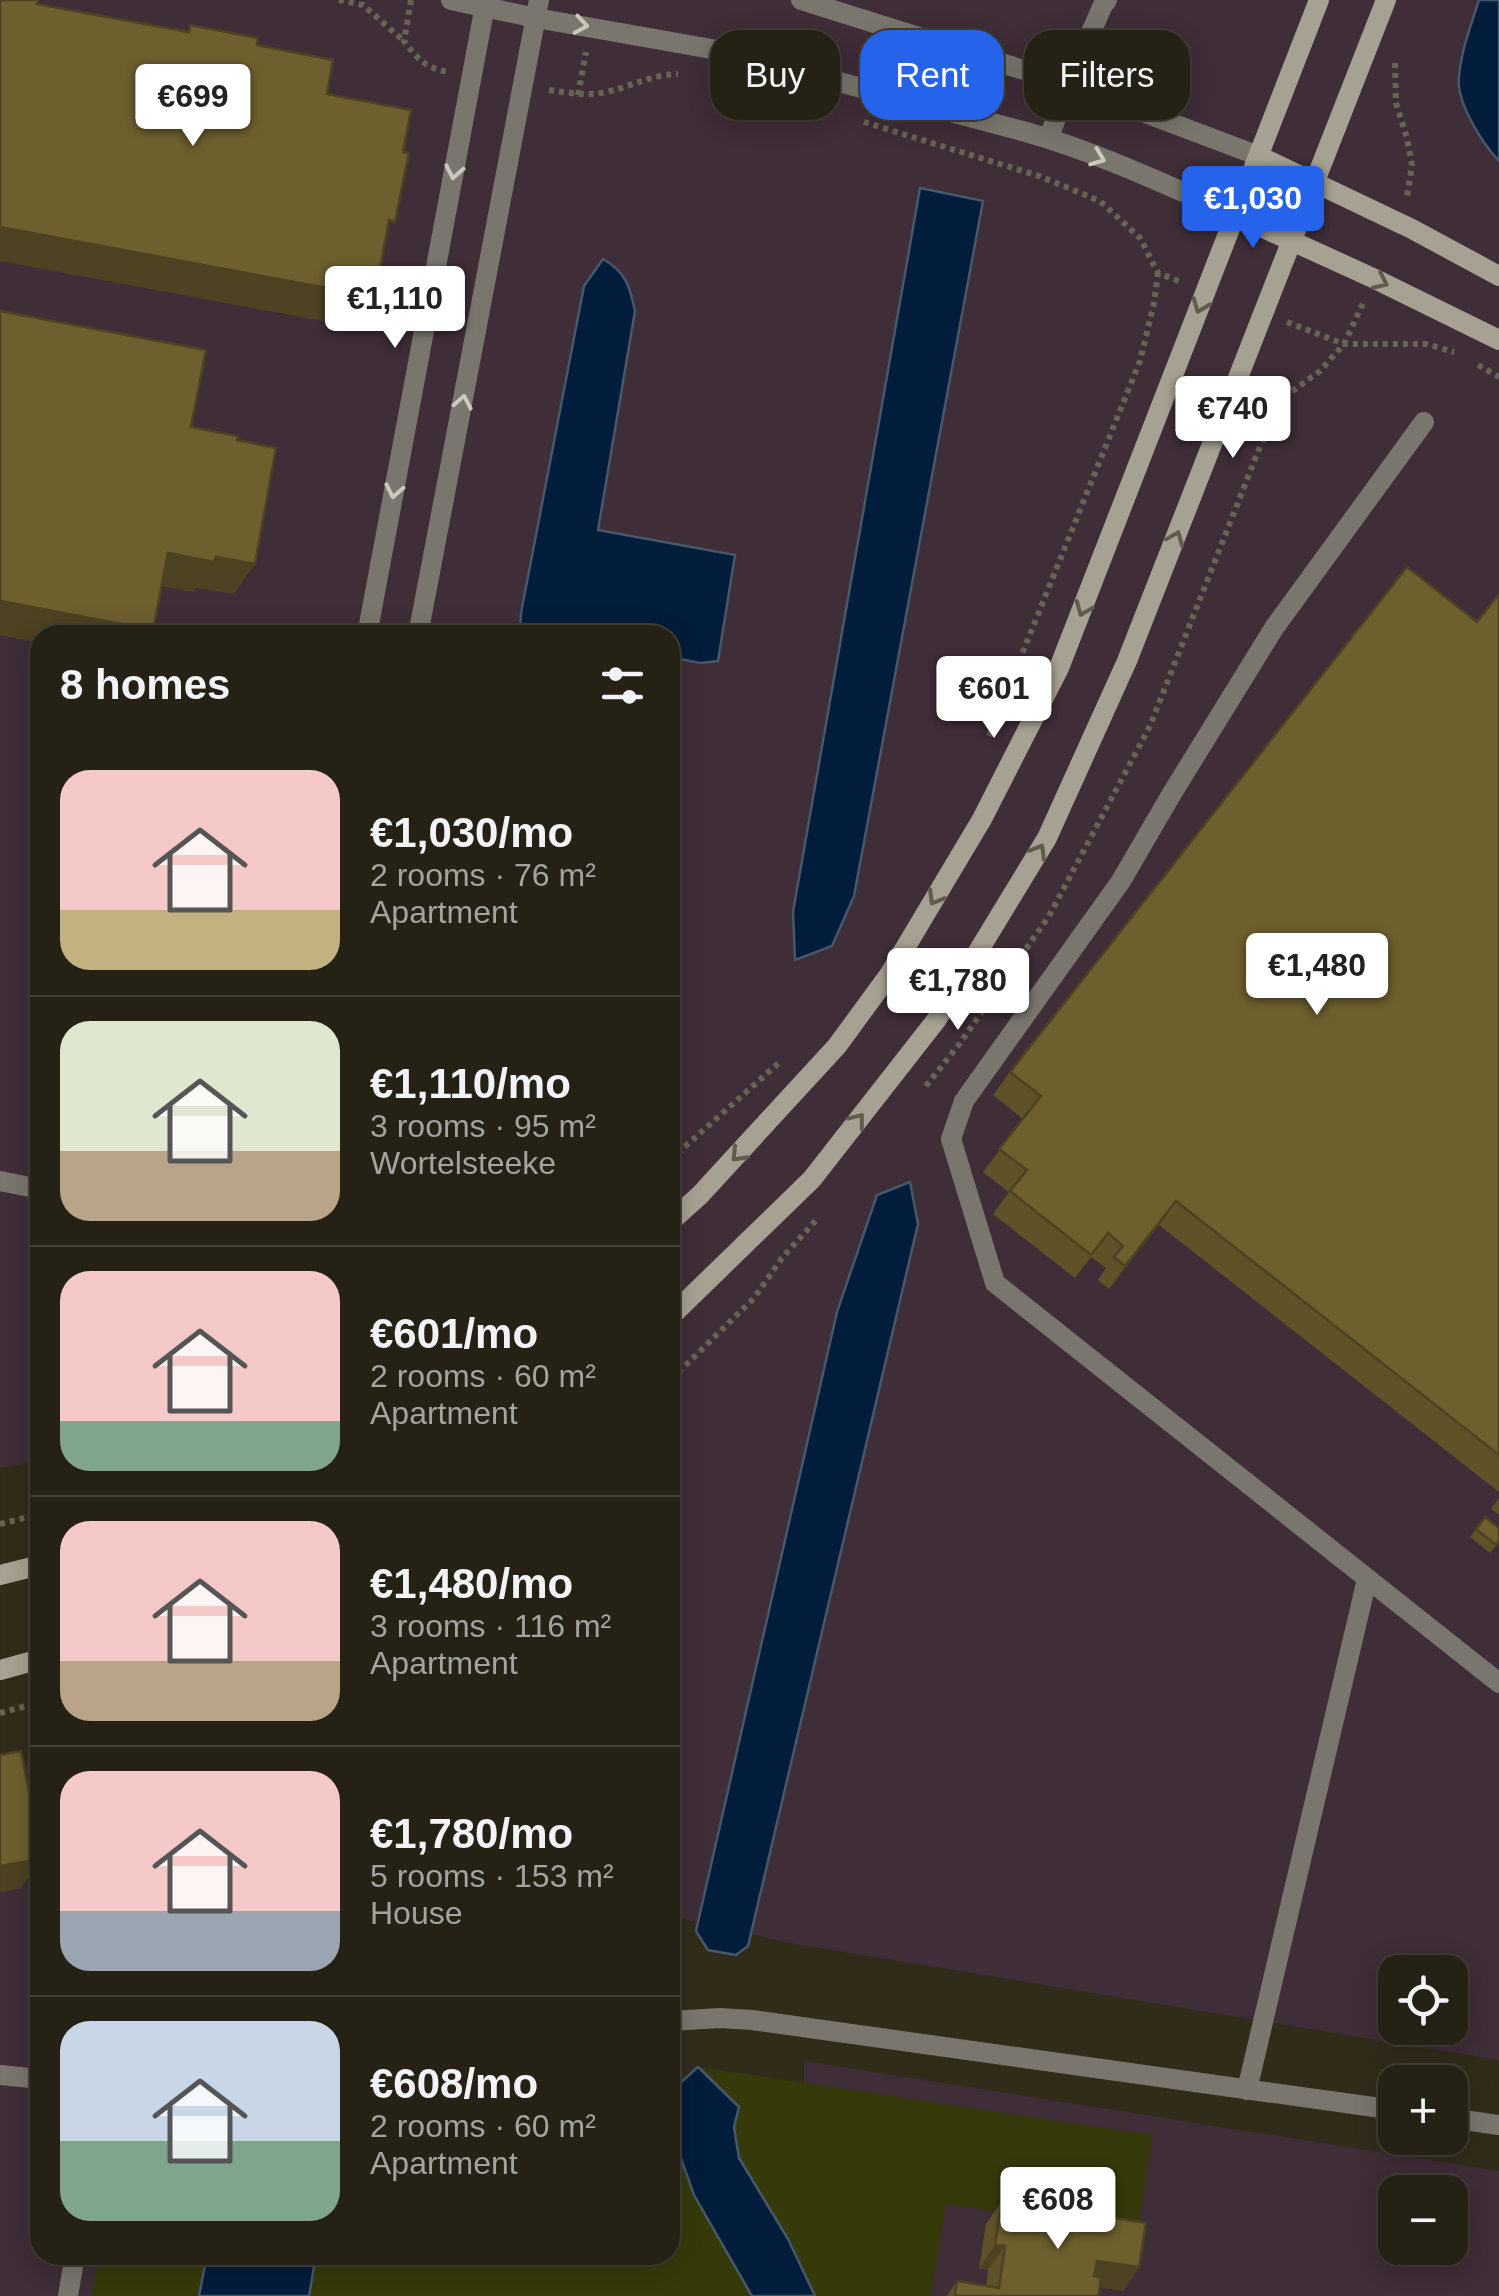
<!DOCTYPE html>
<meta charset="utf-8">
<style>
body{margin:0;font-family:Helvetica,sans-serif;background:#2d291d;color:#f1f3f6;height:100vh;display:flex;flex-direction:column;font-size:38px;white-space:nowrap}
*{box-sizing:border-box;margin:0}
p{font-size:32px;color:#a3a3a0}
.icon{flex:none;width:55px;height:55px;fill:none;stroke:currentColor;stroke-width:2;stroke-linecap:round;stroke-linejoin:round}
.map{position:relative;flex:1;overflow:hidden}
.panel{position:absolute;left:30px;top:625px;width:650px;height:1640px;display:flex;flex-direction:column;background:#252114;border-radius:30px;box-shadow:0 5px 25px #0003,0 0 0 2px #423e34}
.panel>*{flex:none}
.guide{position:absolute;left:710px;top:30px;width:638px;height:90px;display:flex;gap:20px}
.buttons{position:absolute;left:1378px;top:1955px;display:grid;gap:20px}
.buttons a{display:grid;place-items:center;width:90px;height:90px;border-radius:20px;background:#252114;box-shadow:0 5px 25px #0003,0 0 0 2px #423e34;font-size:50px}
.price{position:absolute;translate:-50% -85px;padding:0 22px;border-radius:10px;background:#fff;color:#222;font-size:32px;line-height:65px;filter:drop-shadow(0 2px 5px #0008)}
.price::after{content:'';position:absolute;left:50%;top:60px;width:30px;height:22px;margin-left:-15px;background:inherit;clip-path:polygon(0 0,100% 0,50% 100%)}
.price.selected{background:#2563eb;color:#fff}
ul{padding:0;list-style:none}
li{display:flex;align-items:center;gap:30px;height:250px;padding:0 30px}
li+li{border-top:2px solid #423e34}
li span{display:grid;place-items:center;flex:none;width:280px;height:200px;border-radius:30px;color:#555}
li>.icon{margin-inline-start:auto}
span .icon{width:120px;height:120px;fill:#fffc;stroke-width:1}
li b{font-size:42px}
h2{display:flex;justify-content:space-between;align-items:center;height:120px;padding:0 30px;font-size:42px}
.chip{padding:0 35px;border-radius:30px;background:#252114;box-shadow:0 5px 25px #0003,0 0 0 2px #423e34;font-size:35px;line-height:90px}
.chip.selected{background:#2563eb;color:#fff}
.map>svg:first-child{display:block}
.industrial{fill:#3f2d38;fill-rule:evenodd}
.green{fill:#363a0a}
.water{fill:#021c3b;stroke:#46586a;stroke-width:2.5}
.lines{fill:none;stroke-linecap:round;stroke-linejoin:round}
.path{stroke:#686454;stroke-width:6;stroke-dasharray:5 5;stroke-linecap:butt}
.lane{stroke:#7a766e;stroke-width:20}
.street{stroke:#7a766e;stroke-width:20}
.secondary{stroke:#a6a192;stroke-width:20}
.wall{fill:#5f5228}
.shaded-wall{fill:#4d4221}
.building{fill:#6e5f2f;stroke:#4d4221;stroke-width:2.5}
.oneway{stroke:#cbc8be}
.oneway2{stroke:#605b4a}
</style>
<div class="map">
<svg width="1499" height="2296" viewBox="0 0 1499 2296">
<rect width="100%" height="100%" fill="#312c1a"/>
<g class="industrial">
<path d="M0,0H1499V2060L789,1943L670,1916V635H40V1464L33,1462L0,1468ZM1395,1972H1450V2028H1395Z"/>
<path d="M40,1762V2255H670V2120L672,2133L694,2195L752,2296H0V1769Z"/>
<path d="M804,2061L1499,2171V2296H804ZM1395,2192H1450V2248H1395Z"/>
</g>
<g class="green">
<path d="M698,2067L1153,2135L1137,2232L946,2204L931,2296H815L788,2239L739,2158L734,2127L739,2106Z"/>
<path d="M670,2120C680,2184 721,2241 752,2296H91L100,2255H670Z"/>
</g>
<g class="water">
<path d="M1479,0H1499V161C1482,143 1456,102 1459,77C1461,51 1471,25 1479,0Z"/>
<path d="M920,188L983,201L854,896L832,946L795,960L793,912Z"/>
<path d="M603,259C626,272 630,287 635,311L598,530L735,555L718,661L700,663L670,657V635H520L521,613L584,286Z"/>
<path d="M910,1182L918,1224L748,1946L736,1955L708,1950L696,1931L837,1312L877,1195Z"/>
<path d="M698,2067L739,2107L734,2127L739,2158L788,2239L815,2296H752L694,2195L672,2133L670,2092Z"/>
<path d="M207,2255H316L309,2296H199Z"/>
</g>
<g class="lines">
<g class="path">
<path d="M339,0L363,5L404,41"/>
<path d="M411,0L404,41C417,59 426,68 448,72"/>
<path d="M1395,63L1396,103L1407,138L1412,165L1407,197"/>
<path d="M549,90C569,93 586,96 606,92C633,86 649,75 678,74"/>
<path d="M578,95L586,52"/>
<path d="M864,122L1039,176L1100,201L1140,238L1158,273L1181,282"/>
<path d="M1287,322L1344,344H1426L1454,352"/>
<path d="M1478,365L1499,377"/>
<path d="M989,736L1140,361L1154,303L1158,273"/>
<path d="M926,1086L960,1043L1049,916L1150,726L1261,444L1287,395L1320,371L1344,344L1364,301"/>
<path d="M670,1160L782,1060"/>
<path d="M670,1378L684,1367L754,1298L782,1258L817,1219"/>
<path d="M0,1524L40,1514"/>
<path d="M0,1713L26,1706L40,1705"/>
</g>
<g class="lane">
<path d="M1424,422L1274,628L1171,795L1121,881L964,1101L951,1139L995,1283L1499,1683"/>
<path d="M0,1181L40,1189"/>
<path d="M670,2021L720,2018L752,2020L1395,2110"/>
<path d="M1247,2090L1367,1579"/>
<path d="M1450,2118L1499,2125"/>
</g>
<g class="street">
<path d="M451,0L536,18L723,51L1026,132C1097,152 1167,185 1235,215"/>
<path d="M801,0L1068,84L1259,156"/>
<path d="M1049,138L1068,84L1103,5L1107,0"/>
<path d="M367,635L486,0"/>
<path d="M418,635L539,0"/>
<path d="M0,2075L40,2079"/>
<path d="M68,2296L75,2255"/>
</g>
<g class="secondary">
<path d="M1259,156L1412,229L1499,276"/>
<path d="M1235,215L1375,279L1499,340"/>
<path d="M670,1222L700,1195L837,1046L889,975L982,819L1059,668L1319,0"/>
<path d="M670,1317L812,1179L937,1019L1047,838L1127,661L1386,0"/>
<path d="M0,1575L40,1565"/>
<path d="M0,1670L40,1659"/>
</g>
</g>
<g class="wall">
<path d="M1499,594V1492L1159,1225L1109,1289L1098,1280L1106,1268L1091,1257L1075,1278L993,1214L1009,1192L983,1172L1023,1119L993,1095L1010,1072L1477,622Z"/>
<path d="M1499,1498V1515L1491,1509Z"/>
<path d="M1485,1517L1499,1542L1490,1553L1470,1537Z"/>
<path d="M1002,2201L1139,2267L1123,2291L1100,2287L1098,2296H947L957,2281L986,2286L988,2270L979,2268L986,2224Z"/>
</g>
<g class="shaded-wall">
<path d="M0,227L375,297L354,327L0,261Z"/>
<path d="M168,553L216,557L255,564L234,594L196,588L193,592L147,583Z"/>
<path d="M0,601L153,630L149,635H40V643L0,635Z"/>
<path d="M1176,1201L1159,1225L1109,1289L1125,1266Z"/>
<path d="M40,1859V1861L21,1888L0,1892V1866Z"/>
<path d="M995,2245L1005,2246L988,2270L979,2268Z"/>
<path d="M1097,2261L1139,2267L1123,2291L1081,2284Z"/>
</g>
<g class="building">
<path d="M0,0H38L37,4L189,32L190,25L258,38L257,45L333,60L327,94L411,110L403,152L409,153L395,222L389,220L375,297L0,227Z"/>
<path d="M0,311L206,350L191,427L238,436L237,440L276,448L255,564L216,557L214,562L168,553L153,630L0,601Z"/>
<path d="M1407,567L1477,622L1499,594V1455L1176,1201L1125,1266L1114,1257L1123,1246L1108,1233L1091,1255L1010,1191L1027,1170L999,1149L1041,1096L1010,1072Z"/>
<path d="M1485,1517L1499,1528V1541L1496,1545L1476,1529Z"/>
<path d="M21,1751L40,1847V1859L0,1866V1755Z"/>
<path d="M1002,2201L1146,2223L1139,2267L1097,2261L1094,2276L1101,2278L1098,2296H955L957,2281L999,2288L1005,2246L995,2245Z"/>
</g>
<defs><path id="oneway-chevron" d="M-2-3.5L2.5 0L-2 3.5" fill="none" stroke-width="1.6" stroke-linecap="round" stroke-linejoin="round" transform="scale(2.5)"/></defs>
<g class="oneway">
<use href="#oneway-chevron" transform="translate(581 25) rotate(9)"/>
<use href="#oneway-chevron" transform="translate(1098 158) rotate(21)"/>
<use href="#oneway-chevron" transform="translate(454 172) rotate(101)"/>
<use href="#oneway-chevron" transform="translate(463 402) rotate(-79)"/>
<use href="#oneway-chevron" transform="translate(394 491) rotate(101)"/>
</g>
<g class="oneway2">
<use href="#oneway-chevron" transform="translate(1381 282) rotate(25)"/>
<use href="#oneway-chevron" transform="translate(1200 306) rotate(111)"/>
<use href="#oneway-chevron" transform="translate(1176 538) rotate(-68)"/>
<use href="#oneway-chevron" transform="translate(1083 609) rotate(112)"/>
<use href="#oneway-chevron" transform="translate(1039 851) rotate(-59)"/>
<use href="#oneway-chevron" transform="translate(935 898) rotate(121)"/>
<use href="#oneway-chevron" transform="translate(858 1120) rotate(-52)"/>
<use href="#oneway-chevron" transform="translate(738 1155) rotate(133)"/>
</g>
</svg>
<div class="buttons">
<a><svg class="icon" aria-label="locate" viewBox="0 0 24 24"><circle cx="12" cy="12" r="6"/><path d="M12 2v4M12 18v4M2 12h4M18 12h4"/></svg></a>
<a>+</a>
<a>−</a>
</div>
<b class="price" style="left:193px;top:149px">€699</b>
<b class="price selected" style="left:1253px;top:251px">€1,030</b>
<b class="price" style="left:395px;top:351px">€1,110</b>
<b class="price" style="left:1233px;top:461px">€740</b>
<b class="price" style="left:994px;top:741px">€601</b>
<b class="price" style="left:1317px;top:1018px">€1,480</b>
<b class="price" style="left:958px;top:1033px">€1,780</b>
<b class="price" style="left:1058px;top:2252px">€608</b>
<div class="guide">
<a class="chip">Buy</a>
<a class="chip selected">Rent</a>
<a class="chip">Filters</a>
</div>
<section class="panel">
<h2>8 homes<svg class="icon" aria-label="filters" viewBox="0 0 24 24"><path d="M4 7h16M4 17h16"/><circle cx="9" cy="7" r="2"/><circle cx="15" cy="17" r="2"/></svg></h2>
<ul>
<li><span style="background:linear-gradient(#f6c9c9 70%,#c2b280 0)"><svg class="icon" aria-label="home" viewBox="0 0 24 24"><path d="M3 11l9-7 9 7M6 9v11h12V9"/></svg></span><div><b>€1,030/mo</b><p>2 rooms · 76 m²</p><p>Apartment</p></div></li>
<li><span style="background:linear-gradient(#dfe7d0 65%,#b9a48a 0)"><svg class="icon" aria-label="home" viewBox="0 0 24 24"><path d="M3 11l9-7 9 7M6 9v11h12V9"/></svg></span><div><b>€1,110/mo</b><p>3 rooms · 95 m²</p><p>Wortelsteeke</p></div></li>
<li><span style="background:linear-gradient(#f6c9c9 75%,#7fa58c 0)"><svg class="icon" aria-label="home" viewBox="0 0 24 24"><path d="M3 11l9-7 9 7M6 9v11h12V9"/></svg></span><div><b>€601/mo</b><p>2 rooms · 60 m²</p><p>Apartment</p></div></li>
<li><span style="background:linear-gradient(#f6c9c9 70%,#b9a48a 0)"><svg class="icon" aria-label="home" viewBox="0 0 24 24"><path d="M3 11l9-7 9 7M6 9v11h12V9"/></svg></span><div><b>€1,480/mo</b><p>3 rooms · 116 m²</p><p>Apartment</p></div></li>
<li><span style="background:linear-gradient(#f6c9c9 70%,#9aa5b1 0)"><svg class="icon" aria-label="home" viewBox="0 0 24 24"><path d="M3 11l9-7 9 7M6 9v11h12V9"/></svg></span><div><b>€1,780/mo</b><p>5 rooms · 153 m²</p><p>House</p></div></li>
<li><span style="background:linear-gradient(#c9d6e8 60%,#7fa58c 0)"><svg class="icon" aria-label="home" viewBox="0 0 24 24"><path d="M3 11l9-7 9 7M6 9v11h12V9"/></svg></span><div><b>€608/mo</b><p>2 rooms · 60 m²</p><p>Apartment</p></div></li>
</ul>
</section>
</div>
